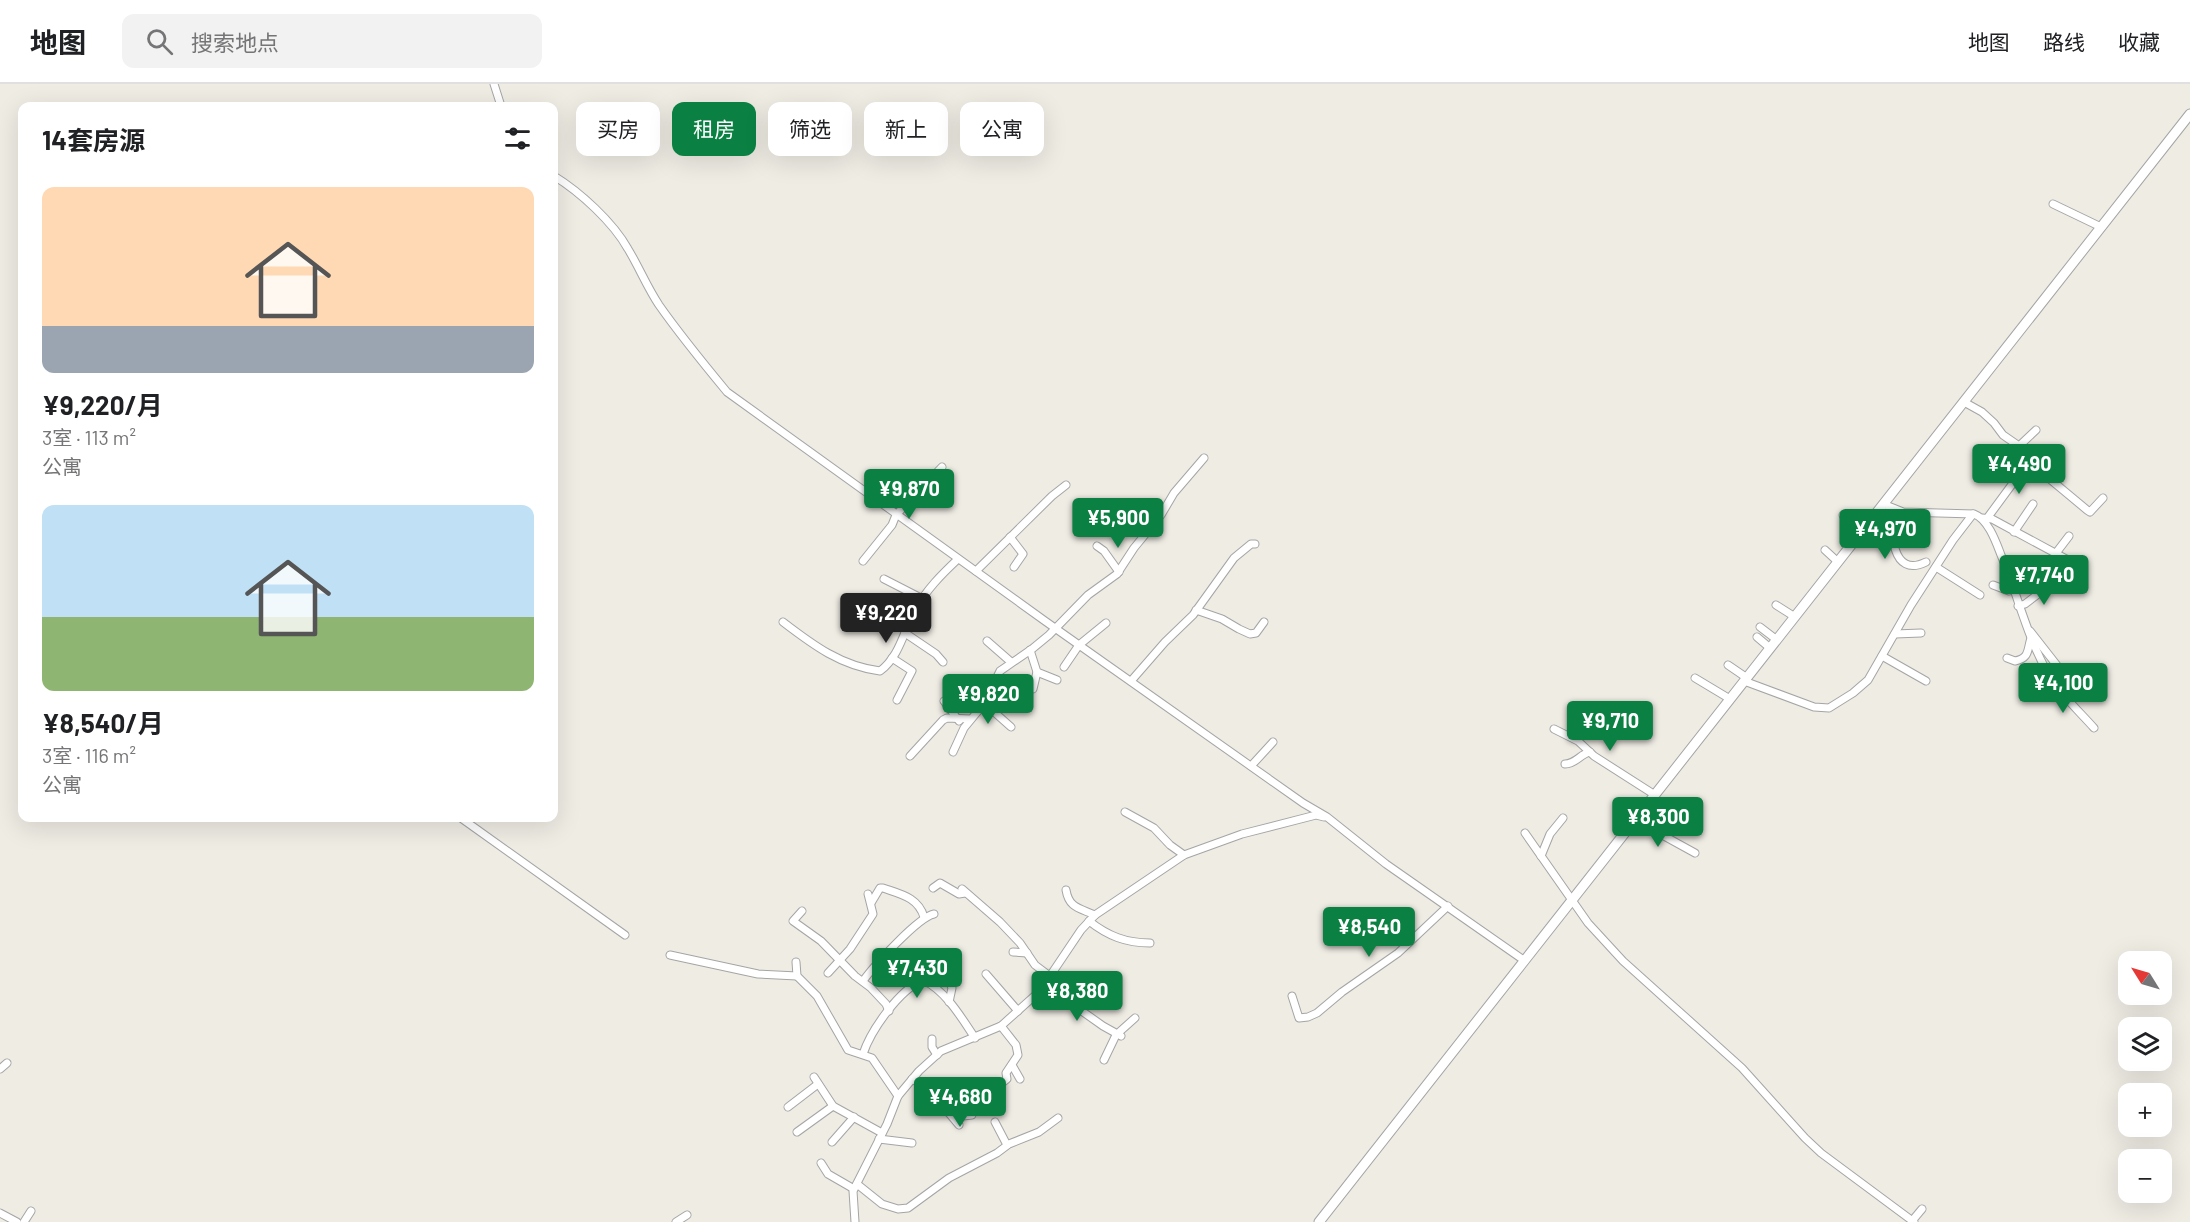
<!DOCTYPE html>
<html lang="zh">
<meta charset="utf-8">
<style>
body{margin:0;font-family:Barlow,"Noto Sans SC",sans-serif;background:#f2f2f2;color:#202124;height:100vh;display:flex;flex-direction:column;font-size:22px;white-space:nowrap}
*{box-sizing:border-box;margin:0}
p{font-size:20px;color:#757577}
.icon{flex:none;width:33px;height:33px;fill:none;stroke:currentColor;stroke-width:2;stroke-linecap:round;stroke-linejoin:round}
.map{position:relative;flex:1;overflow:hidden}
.sheet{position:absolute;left:18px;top:18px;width:540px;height:720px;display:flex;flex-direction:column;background:#fff;border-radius:12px;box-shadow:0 6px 24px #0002}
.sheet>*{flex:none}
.guide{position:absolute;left:576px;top:18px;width:570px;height:54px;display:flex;gap:12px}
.needle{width:39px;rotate:307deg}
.controls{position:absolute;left:2118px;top:867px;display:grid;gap:12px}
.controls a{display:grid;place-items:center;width:54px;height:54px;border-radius:12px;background:#fff;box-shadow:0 6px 24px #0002;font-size:30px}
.price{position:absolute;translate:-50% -51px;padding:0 14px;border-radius:6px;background:#0b8043;color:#fff;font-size:20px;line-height:39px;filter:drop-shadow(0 2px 3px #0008)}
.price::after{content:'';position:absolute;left:50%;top:36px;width:18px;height:14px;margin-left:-9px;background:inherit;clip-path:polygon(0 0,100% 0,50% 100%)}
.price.active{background:#222;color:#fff}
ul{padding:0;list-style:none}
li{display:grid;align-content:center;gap:12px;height:318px;padding:0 24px}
li span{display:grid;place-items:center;height:186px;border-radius:12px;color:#555}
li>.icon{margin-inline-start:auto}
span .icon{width:108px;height:108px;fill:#fffc;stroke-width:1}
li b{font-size:26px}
h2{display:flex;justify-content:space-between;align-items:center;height:72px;padding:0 24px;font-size:26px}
.tag{padding:0 21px;border-radius:12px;background:#fff;box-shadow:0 6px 24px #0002;font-size:21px;line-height:54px}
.tag.active{background:#0b8043;color:#fff}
header{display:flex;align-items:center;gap:36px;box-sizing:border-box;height:84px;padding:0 30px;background:#fff;border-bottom:2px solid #e0e0e0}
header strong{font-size:28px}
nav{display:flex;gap:33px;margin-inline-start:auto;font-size:21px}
.search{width:420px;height:54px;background:#f2f2f2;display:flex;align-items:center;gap:15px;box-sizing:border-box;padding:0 21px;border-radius:12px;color:#757577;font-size:22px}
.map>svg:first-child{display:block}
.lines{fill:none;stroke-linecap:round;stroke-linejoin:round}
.minor-casing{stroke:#a5a5a5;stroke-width:9}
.tertiary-casing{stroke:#a5a5a5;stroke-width:11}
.minor{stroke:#fff;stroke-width:7}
.tertiary{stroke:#fff;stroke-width:9}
</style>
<header>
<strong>地图</strong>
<div class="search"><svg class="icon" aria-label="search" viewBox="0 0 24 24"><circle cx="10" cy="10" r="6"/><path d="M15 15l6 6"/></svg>搜索地点</div>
<nav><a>地图</a><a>路线</a><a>收藏</a></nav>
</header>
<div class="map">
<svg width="2190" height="1138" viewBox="0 0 2190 1138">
<rect width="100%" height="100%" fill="#efece4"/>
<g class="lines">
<g class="minor-casing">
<g id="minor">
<path d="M494,0L501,22"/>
<path d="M554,92C580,108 613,138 628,165C639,183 647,203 659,221C680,251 703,279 727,308L1045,537L1303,719L1327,733L1386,780L1525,877"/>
<path d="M2053,120L2101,143"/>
<path d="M1964,318L1982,328L1994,339L2003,351L2032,371L2051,396L2087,426L2090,428L2103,414"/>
<path d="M2002,378L2036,346"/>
<path d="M1883,420L1903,428L1974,430C1988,435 1996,458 2001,471C2018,511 2027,554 2049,591C2061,611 2079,627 2094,644"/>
<path d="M1894,425C1890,446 1891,495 1926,478"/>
<path d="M1843,431L1861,449"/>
<path d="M1988,433L2016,395L2035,376"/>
<path d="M1982,434L1992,435L2068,476"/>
<path d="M2014,448L2033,420"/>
<path d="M1010,453L1023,470L1014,483"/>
<path d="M1097,462L1104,467L1119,488"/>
<path d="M1825,466L1838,478"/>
<path d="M2056,469L2069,452"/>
<path d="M863,477L892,441L896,431L942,383"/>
<path d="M1936,483L1980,511"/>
<path d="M976,487L1052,412L1066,401"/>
<path d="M884,495L923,515"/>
<path d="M1993,501L2009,507L2013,506"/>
<path d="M1776,521L1795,533"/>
<path d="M2018,522L2025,520L2042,507L2043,498"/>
<path d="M1196,526L1222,535L1239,545L1250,550L1256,549L1264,538"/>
<path d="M783,538C813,561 841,582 880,587C900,572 904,546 915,526C927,505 941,491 958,475"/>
<path d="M1760,543L1777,556"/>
<path d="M2030,547L2059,584"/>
<path d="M905,549L936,570L943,578"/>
<path d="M1895,550L1921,549"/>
<path d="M1757,553L1770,564"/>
<path d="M987,557L1011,578"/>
<path d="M1030,566L1037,588L1057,596"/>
<path d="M1882,572L1926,597"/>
<path d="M892,574L912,587L897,616"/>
<path d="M2007,574L2015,577C2030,574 2027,566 2031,554"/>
<path d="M1728,581L1747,594"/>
<path d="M1064,583L1079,561L1106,539"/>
<path d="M1695,594L1730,615"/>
<path d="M1131,597L1165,558L1193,531L1234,474L1251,460H1255"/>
<path d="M1744,597L1814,623L1829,624L1853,609L1868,596L1911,521L1953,456L1973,430"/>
<path d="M1033,605L1037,588"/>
<path d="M944,617L959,637"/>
<path d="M984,619L1011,643"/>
<path d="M1554,645L1578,657L1594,672L1655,711"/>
<path d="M953,668L964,644L983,621L1000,587L1032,565L1049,551L1088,511L1117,490L1134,464L1161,431L1174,409L1204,374"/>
<path d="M910,672L943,636L947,634L970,635"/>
<path d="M1565,680C1576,680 1580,670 1590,668"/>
<path d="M1251,682L1273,658"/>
<path d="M1125,728L1154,744L1170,761L1184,771"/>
<path d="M461,734L625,851"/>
<path d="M1635,736L1695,769"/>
<path d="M1525,749L1588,839L1623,877L1742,984L1805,1054L1821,1069L1914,1138"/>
<path d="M1541,772L1550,750L1563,734"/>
<path d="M933,804L940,799L959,810L965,809"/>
<path d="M962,805L1000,838L1020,859L1035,881L1051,893"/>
<path d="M1066,806C1069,824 1079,824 1095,831"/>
<path d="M871,819L880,804H883C900,810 918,813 924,833"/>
<path d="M802,827L793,837L821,857L855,892L871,904L886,920L889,927"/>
<path d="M1089,837C1108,852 1126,859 1150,859"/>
<path d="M1013,868L1027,869"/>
<path d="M670,871L758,890L797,892"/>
<path d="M796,878L797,892L817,912L848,966L872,974L898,1012"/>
<path d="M828,889L850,865L873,830L868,810"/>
<path d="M986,890L1018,927"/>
<path d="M949,896L952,904L949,918"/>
<path d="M863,897C873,883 918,833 934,830"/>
<path d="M1045,901L1103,942L1121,952"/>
<path d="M1292,912L1299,934L1308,933L1317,929L1342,908L1398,869L1448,822"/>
<path d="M932,955V963L937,971"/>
<path d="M863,970C871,946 899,906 923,896C946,907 961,933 975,954"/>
<path d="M1104,976L1116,951L1135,934"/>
<path d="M1012,981L1020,995"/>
<path d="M0,985L7,979"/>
<path d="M814,993L833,1022L882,1049"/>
<path d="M912,995L928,1004L959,1041"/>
<path d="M992,1007L1007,995L1006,989L1018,971L1016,961L1001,942"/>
<path d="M788,1023L818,1000"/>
<path d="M949,1028L963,1032L972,1031"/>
<path d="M995,1038L1007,1061"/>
<path d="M797,1048L833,1022"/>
<path d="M879,1055L912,1059"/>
<path d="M832,1058L854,1033"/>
<path d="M821,1079L828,1090L854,1105"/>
<path d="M857,1100L882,1120L898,1125L908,1124L949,1094L997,1069L1009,1060L1039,1048L1058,1034"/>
<path d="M0,1129L17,1138"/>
<path d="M1912,1137L1922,1125"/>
<path d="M24,1138L31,1127"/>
<path d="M676,1138L687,1131"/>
<path d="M855,1138L853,1107L887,1040L898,1012L919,987L941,967L1001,942L1040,907L1081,846L1095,831L1184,771L1242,750L1316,731L1324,733"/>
</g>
</g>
<g class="tertiary-casing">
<path id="tertiary" d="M1319,1138L2190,30"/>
</g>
<use href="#minor" class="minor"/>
<use href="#tertiary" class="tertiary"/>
</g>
</svg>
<div class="controls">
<a><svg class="needle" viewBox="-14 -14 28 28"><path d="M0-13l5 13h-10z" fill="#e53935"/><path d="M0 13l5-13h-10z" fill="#757577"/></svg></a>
<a><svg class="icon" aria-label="layers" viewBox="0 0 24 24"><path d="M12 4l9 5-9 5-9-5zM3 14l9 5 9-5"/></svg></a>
<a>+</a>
<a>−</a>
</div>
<b class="price" style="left:2019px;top:411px">¥4,490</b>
<b class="price" style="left:909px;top:436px">¥9,870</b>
<b class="price" style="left:1118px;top:465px">¥5,900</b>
<b class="price" style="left:1885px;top:476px">¥4,970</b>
<b class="price" style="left:2044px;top:522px">¥7,740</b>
<b class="price active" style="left:886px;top:560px">¥9,220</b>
<b class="price" style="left:2063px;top:630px">¥4,100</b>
<b class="price" style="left:988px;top:641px">¥9,820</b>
<b class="price" style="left:1610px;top:668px">¥9,710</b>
<b class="price" style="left:1658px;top:764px">¥8,300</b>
<b class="price" style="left:1369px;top:874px">¥8,540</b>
<b class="price" style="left:917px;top:915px">¥7,430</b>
<b class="price" style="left:1077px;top:938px">¥8,380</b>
<b class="price" style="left:960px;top:1044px">¥4,680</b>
<div class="guide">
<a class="tag">买房</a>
<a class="tag active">租房</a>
<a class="tag">筛选</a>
<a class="tag">新上</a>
<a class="tag">公寓</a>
</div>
<section class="sheet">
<h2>14套房源<svg class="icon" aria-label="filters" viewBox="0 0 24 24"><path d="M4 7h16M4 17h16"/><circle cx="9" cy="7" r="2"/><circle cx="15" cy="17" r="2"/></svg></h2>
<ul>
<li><span style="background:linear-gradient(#ffd9b3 75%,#9aa5b1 0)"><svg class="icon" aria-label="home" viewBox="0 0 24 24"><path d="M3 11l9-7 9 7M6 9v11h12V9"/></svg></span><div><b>¥9,220/月</b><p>3室 · 113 m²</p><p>公寓</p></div></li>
<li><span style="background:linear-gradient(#bfe0f5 60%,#8fb573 0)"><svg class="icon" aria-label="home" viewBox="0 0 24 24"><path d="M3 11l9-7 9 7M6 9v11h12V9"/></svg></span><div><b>¥8,540/月</b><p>3室 · 116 m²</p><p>公寓</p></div></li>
</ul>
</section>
</div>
